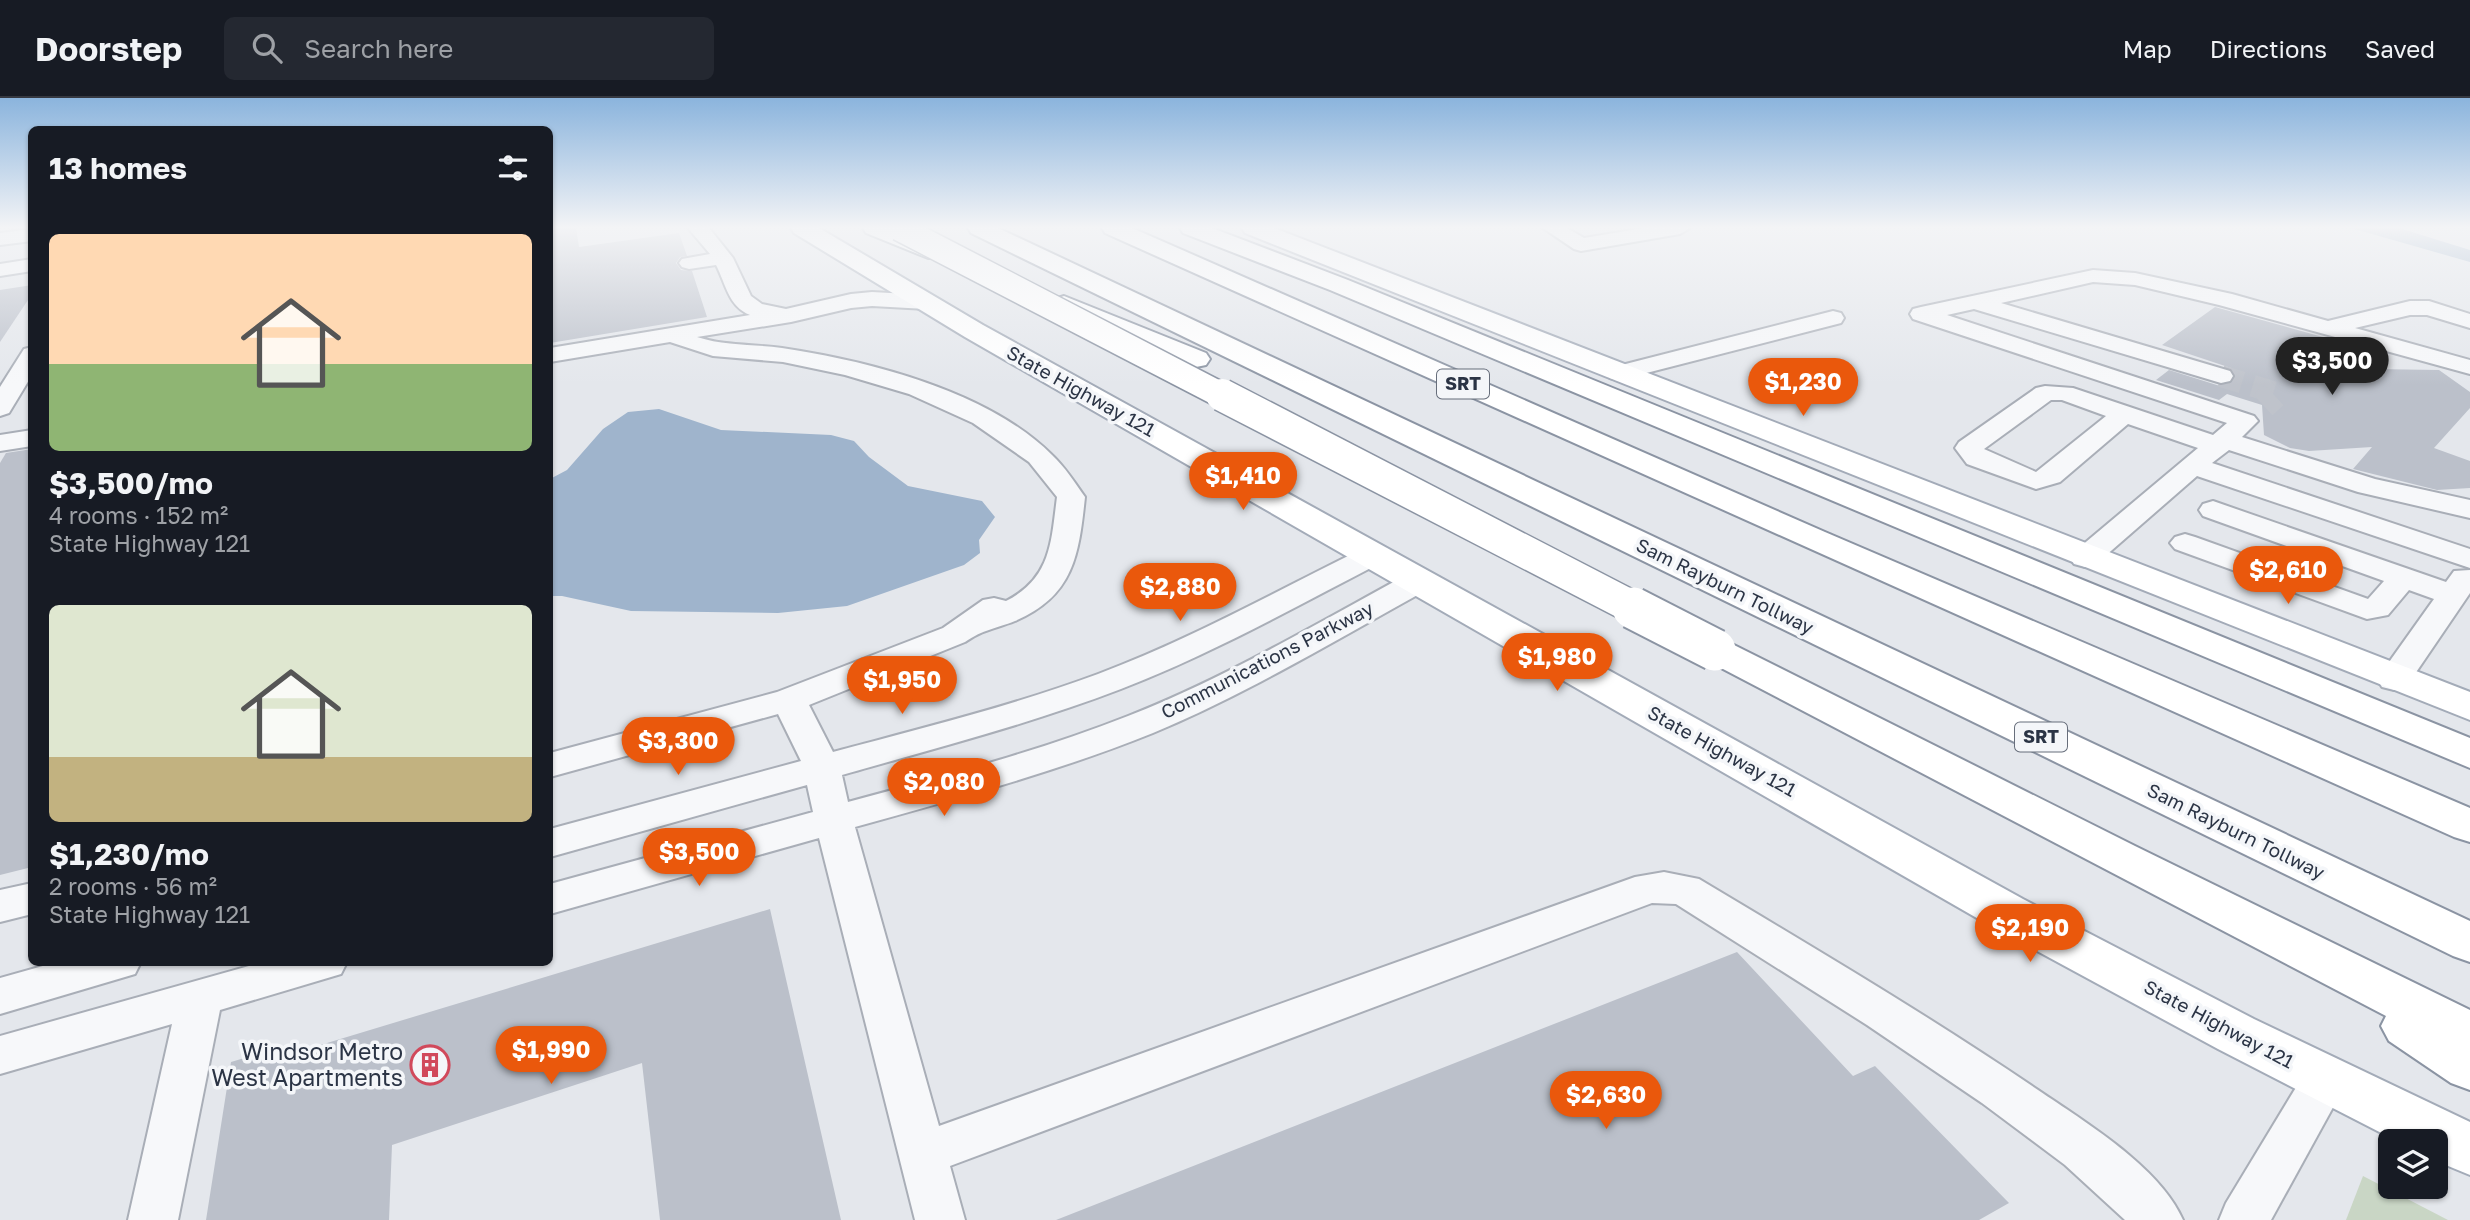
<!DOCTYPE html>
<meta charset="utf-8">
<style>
body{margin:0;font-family:"Golos Text",sans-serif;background:#242831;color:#f1f3f6;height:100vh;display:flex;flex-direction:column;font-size:26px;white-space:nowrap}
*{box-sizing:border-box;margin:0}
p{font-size:23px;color:#9ea1a6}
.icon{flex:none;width:38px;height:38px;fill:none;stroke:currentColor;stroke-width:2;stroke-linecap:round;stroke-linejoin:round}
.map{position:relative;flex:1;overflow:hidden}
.details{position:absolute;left:28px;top:28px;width:525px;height:840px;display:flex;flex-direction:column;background:#171b24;border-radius:10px;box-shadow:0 2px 5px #0004}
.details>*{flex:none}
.tools{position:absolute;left:2378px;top:1031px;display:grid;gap:14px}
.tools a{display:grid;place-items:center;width:70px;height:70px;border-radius:10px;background:#171b24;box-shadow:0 2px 5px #0004;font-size:35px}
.price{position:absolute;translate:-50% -60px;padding:0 16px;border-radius:24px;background:#ea580c;color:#fff;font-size:23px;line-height:46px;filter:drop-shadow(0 2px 4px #0008)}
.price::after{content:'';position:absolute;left:50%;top:42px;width:21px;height:16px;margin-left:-10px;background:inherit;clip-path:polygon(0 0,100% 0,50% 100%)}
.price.active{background:#222;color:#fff}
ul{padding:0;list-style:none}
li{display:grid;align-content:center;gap:14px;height:371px;padding:0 21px}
li span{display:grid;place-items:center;height:217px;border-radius:10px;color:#555}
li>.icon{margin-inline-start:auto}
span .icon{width:126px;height:126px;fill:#fffc;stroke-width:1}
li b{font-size:30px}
h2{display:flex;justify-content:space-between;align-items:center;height:84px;padding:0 21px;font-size:30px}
header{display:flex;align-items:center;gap:42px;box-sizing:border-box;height:98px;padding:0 35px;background:#171b24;border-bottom:2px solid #363941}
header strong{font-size:33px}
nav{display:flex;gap:38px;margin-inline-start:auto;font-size:24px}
.search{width:490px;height:63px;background:#242831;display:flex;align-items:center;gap:18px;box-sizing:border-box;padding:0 24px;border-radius:10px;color:#9ea1a6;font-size:26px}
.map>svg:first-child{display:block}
.green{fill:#c9d6c5}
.water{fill:#9fb4cc}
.building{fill:#bbc0ca}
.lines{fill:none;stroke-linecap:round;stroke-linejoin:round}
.minor-tunnel-far1{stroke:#bfc3cb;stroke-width:22;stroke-dasharray:22 11;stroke-linecap:butt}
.minor-tunnel{stroke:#bfc3cb;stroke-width:28;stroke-dasharray:28 14;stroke-linecap:butt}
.minor-casing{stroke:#a9aeb7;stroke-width:4}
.major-casing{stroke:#a3abb8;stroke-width:4}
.highway-casing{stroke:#8b94a3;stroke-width:4}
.minor{fill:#f7f8fa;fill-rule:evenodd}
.major{fill:#fff;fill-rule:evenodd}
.highway{fill:#fff;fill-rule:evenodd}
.highway-bridge-far2-casing{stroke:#8b94a3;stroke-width:28;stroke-linecap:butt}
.highway-bridge-far1-casing{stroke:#8b94a3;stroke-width:35;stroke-linecap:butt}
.highway-bridge-casing{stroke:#8b94a3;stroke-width:45;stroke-linecap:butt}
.highway-bridge-far2{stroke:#fff;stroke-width:25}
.highway-bridge-far1{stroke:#fff;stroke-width:32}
.highway-bridge{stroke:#fff;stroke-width:41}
.labels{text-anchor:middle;stroke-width:7;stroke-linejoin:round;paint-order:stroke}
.shield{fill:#f4f6f9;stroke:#676e7b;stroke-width:2}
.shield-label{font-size:18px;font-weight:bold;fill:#2b3445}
.street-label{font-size:19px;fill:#2b3445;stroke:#f4f6f9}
.near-poi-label{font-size:23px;fill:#2b3445;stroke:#f4f6f9;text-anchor:end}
</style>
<header>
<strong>Doorstep</strong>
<div class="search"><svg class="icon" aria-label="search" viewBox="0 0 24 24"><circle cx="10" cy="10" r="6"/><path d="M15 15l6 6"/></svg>Search here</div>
<nav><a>Map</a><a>Directions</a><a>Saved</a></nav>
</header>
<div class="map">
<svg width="2470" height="1122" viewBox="0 0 2470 1122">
<rect width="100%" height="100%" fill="#e4e7ec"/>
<path class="green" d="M2363,1078L2448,1122H2346Z"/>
<g class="water">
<path d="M2351,130H2399L2470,152V164Z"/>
<path d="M659,311L721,332L831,337L854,343L869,359L908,388L982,403L995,419L979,442L980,455L964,467L847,508L778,515L631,513L562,498H550V381L567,372L603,331L628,314Z"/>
</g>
<g class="building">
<path d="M550,130H576L579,149L679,135L687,158L680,159L676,165L681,172L692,173L707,219L550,245Z"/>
<path d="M32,187V196L0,244V192Z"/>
<path d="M2215,209L2387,257L2373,271L2439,272L2470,294V310L2434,350L2470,363V390L2437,392L2353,371L2372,349L2309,353L2290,350L2264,337L2262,307L2227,296L2219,302L2156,282L2169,272L2220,288L2232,284L2235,277L2231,270L2162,247Z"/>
<path d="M32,351V769L0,777V365L6,355Z"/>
<path d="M770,811L841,1122H660L642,965L392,1047L389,1122H206L231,964L295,945L294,955Z"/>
<path d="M1737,854L1853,978L1875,968L2009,1105L1979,1122H1056Z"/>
</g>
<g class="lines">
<path class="minor-tunnel-far1" d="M2221,278L2276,295L2272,299"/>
<path class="minor-tunnel" d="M2263,307L2274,297"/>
<g class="minor-casing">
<g id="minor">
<path d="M688,130H709L733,160L751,198L762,206L786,211L851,196L872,194L926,197L934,199L937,204L934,209L926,211L872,208L851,210L791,224L697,239C724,248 754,246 782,250C869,263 988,293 1052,357C1065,369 1075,385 1085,399C1079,456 1074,498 1015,523C995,531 984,531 965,544L809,607L833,654C922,630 1012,608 1098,576C1189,542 1275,494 1362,451L1373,448L1384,451L1388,457L1384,463C1297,508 1212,556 1121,591C1030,626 936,650 842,677L848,704C943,678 1037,654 1128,618C1225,580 1316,526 1408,476L1419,474L1430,476L1434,483L1430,490C1339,540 1249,595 1153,635C1056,674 955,701 855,729L939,1028L1635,779L1664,774L1699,781C1814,850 1928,917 2038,992C2085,1024 2160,1069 2183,1122H2125L2065,1067L1982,1005L1867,927L1676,806L1652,805L950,1068L965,1122H915L819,740L550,816V786L813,714L807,687L550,759V731L801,663L778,616L550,679V655L777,594L943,530L983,502L994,500L1006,503C1051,480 1051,445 1057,399L1029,364L973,325L909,296L845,277L783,264L713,258L670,244L550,264V250L750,217C728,208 726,186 716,167L689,171L682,169L679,165L682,161L710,156Z"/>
<path d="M1543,130H1567L1584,140L1644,130H1690L1680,136L1581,153L1574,151Z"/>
<path d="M32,131V143L0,147V135Z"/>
<path d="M32,161V173L0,178V166Z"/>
<path d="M2093,172L2135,175L2232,196L2328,223L2410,203H2429L2470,216V230L2427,217H2410L2355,230L2470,262V276L2219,207L2135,187L2093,184L2001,205L2230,273L2233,278L2230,283L2221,285L1974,211L1947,217L2254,318L2258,323L2242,339L2375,381L2470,402V420L2358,394L2229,352L2212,365L2470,451V470L2197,378L2096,466L2085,469L2074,466L2070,460L2074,454L2198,350L2128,326L2060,384L2036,391L1967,366L1955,350L1959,344L2036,290L2045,288L2073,290L2213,337L2227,325L1913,221L1910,216L1913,211L1921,209ZM2051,302H2062L2106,318L2036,374L1984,351Z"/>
<path d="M1833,213L1841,215L1844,220L1841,225L1619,282L1610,280L1607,275L1610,270Z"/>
<path d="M32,249V277L9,315L0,318V289L24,251Z"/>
<path d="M32,332V348L0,353V337Z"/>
<path d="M2213,403L2446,484L2454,473L2470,472V495L2406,589L2394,592L2382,589L2377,581L2434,501L2409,492L2388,517L2367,521L2175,451L2170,445L2175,439L2185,436L2195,439L2368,501L2384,483L2203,418L2199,412L2203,406Z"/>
<path d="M32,785V816L0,824V792Z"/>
<path d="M57,864H141L135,876L0,916V880Z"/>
<path d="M263,864H347L341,876L220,912L178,1122H128L172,926L0,976V938Z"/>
<path d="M2325,962L2341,968L2348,982L2271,1122H2219L2226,1105L2309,968Z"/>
</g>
</g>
<g class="major-casing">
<g id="major">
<path d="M791,130H819L983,227L2023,801L2254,921L2470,1024V1077L2436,1063V1043H2397L2218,951L1989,827L965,239L794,135Z"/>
<path d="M1242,130H1274L2470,594V622L1245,135Z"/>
</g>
</g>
<g class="highway-casing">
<g id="highway">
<path d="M863,130H895L944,150L948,155L944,160H928L866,135Z"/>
<path d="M968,130H998L2470,823V864L2453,858L971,135Z"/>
<path d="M1102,130H1132L1825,434L2470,710V744L2454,739L1105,135Z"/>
<path d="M1180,130H1212L1348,182L2470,640V670L1330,192L1183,135Z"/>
<path d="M1064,198L1206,255L1210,261L1206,267L1196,269L1186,267L1055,211L1051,206L1055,201Z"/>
<path d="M1715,540L1728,544L2135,748L2470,912V992L2451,985L2389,943L2381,928L2386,918L1702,560L1696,552L1702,544Z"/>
</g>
</g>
<use href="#minor" class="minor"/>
<use href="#major" class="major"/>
<use href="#highway" class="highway"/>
<g class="highway-bridge-far2-casing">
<path id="highway-bridge-far2" d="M899,130L1225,299"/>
</g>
<g class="highway-bridge-far1-casing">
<path id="highway-bridge-far1" d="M1222,297L1636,511"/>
</g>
<g class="highway-bridge-casing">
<path id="highway-bridge" d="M1633,510L1715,552"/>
</g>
<use href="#highway-bridge-far2" class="highway-bridge-far2"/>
<use href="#highway-bridge-far1" class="highway-bridge-far1"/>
<use href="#highway-bridge" class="highway-bridge"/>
</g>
<linearGradient id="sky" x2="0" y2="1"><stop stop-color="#8bb4dd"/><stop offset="0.45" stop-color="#f3f4f6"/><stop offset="1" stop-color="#f3f4f6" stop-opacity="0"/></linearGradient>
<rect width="2470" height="287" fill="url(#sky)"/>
<defs>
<g id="building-ring" transform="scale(2.0125)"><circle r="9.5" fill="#f4f6f9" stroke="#d1495b" stroke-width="1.5"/><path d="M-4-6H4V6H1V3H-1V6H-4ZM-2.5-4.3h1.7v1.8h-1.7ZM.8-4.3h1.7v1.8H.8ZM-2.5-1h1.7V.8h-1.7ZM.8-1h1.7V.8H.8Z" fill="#d1495b"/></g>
</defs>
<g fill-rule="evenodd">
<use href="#building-ring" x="430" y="967"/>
</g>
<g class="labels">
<g class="shield">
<rect x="1437" y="271.5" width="52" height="29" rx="5"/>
<rect x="2015" y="624.5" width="52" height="29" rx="5"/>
</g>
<g class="shield-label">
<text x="1463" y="292">SRT</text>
<text x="2041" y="645">SRT</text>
</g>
<g class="street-label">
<text transform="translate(1081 293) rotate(29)" y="7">State Highway 121</text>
<text transform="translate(1725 488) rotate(26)" y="7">Sam Rayburn Tollway</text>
<text transform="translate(1267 562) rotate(-27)" y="7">Communications Parkway</text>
<text transform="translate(1722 653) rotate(29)" y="7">State Highway 121</text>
<text transform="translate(2236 733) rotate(26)" y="7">Sam Rayburn Tollway</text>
<text transform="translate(2219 926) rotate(28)" y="7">State Highway 121</text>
</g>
<g class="near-poi-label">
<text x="403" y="962">Windsor Metro<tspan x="403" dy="26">West Apartments</tspan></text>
</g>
</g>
</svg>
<div class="tools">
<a><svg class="icon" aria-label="layers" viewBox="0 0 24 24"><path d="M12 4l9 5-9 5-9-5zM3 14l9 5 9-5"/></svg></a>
</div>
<b class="price active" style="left:2332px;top:299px">$3,500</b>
<b class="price" style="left:1803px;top:320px">$1,230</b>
<b class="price" style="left:1243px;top:414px">$1,410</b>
<b class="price" style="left:2288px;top:508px">$2,610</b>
<b class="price" style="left:1180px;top:525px">$2,880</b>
<b class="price" style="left:1557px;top:595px">$1,980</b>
<b class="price" style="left:902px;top:618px">$1,950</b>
<b class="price" style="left:678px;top:679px">$3,300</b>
<b class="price" style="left:944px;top:720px">$2,080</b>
<b class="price" style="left:699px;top:790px">$3,500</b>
<b class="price" style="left:2030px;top:866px">$2,190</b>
<b class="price" style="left:551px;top:988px">$1,990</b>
<b class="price" style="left:1606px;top:1033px">$2,630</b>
<section class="details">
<h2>13 homes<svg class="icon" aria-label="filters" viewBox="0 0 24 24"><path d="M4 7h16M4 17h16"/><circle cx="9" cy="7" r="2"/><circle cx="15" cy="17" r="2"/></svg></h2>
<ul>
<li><span style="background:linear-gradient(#ffd9b3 60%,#8fb573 0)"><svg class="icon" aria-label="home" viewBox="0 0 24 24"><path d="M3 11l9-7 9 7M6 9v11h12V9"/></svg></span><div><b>$3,500/mo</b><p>4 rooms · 152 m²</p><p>State Highway 121</p></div></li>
<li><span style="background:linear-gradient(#dfe7d0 70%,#c2b280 0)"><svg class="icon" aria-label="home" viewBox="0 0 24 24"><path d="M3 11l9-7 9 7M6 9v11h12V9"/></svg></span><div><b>$1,230/mo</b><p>2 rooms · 56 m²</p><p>State Highway 121</p></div></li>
</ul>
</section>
</div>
